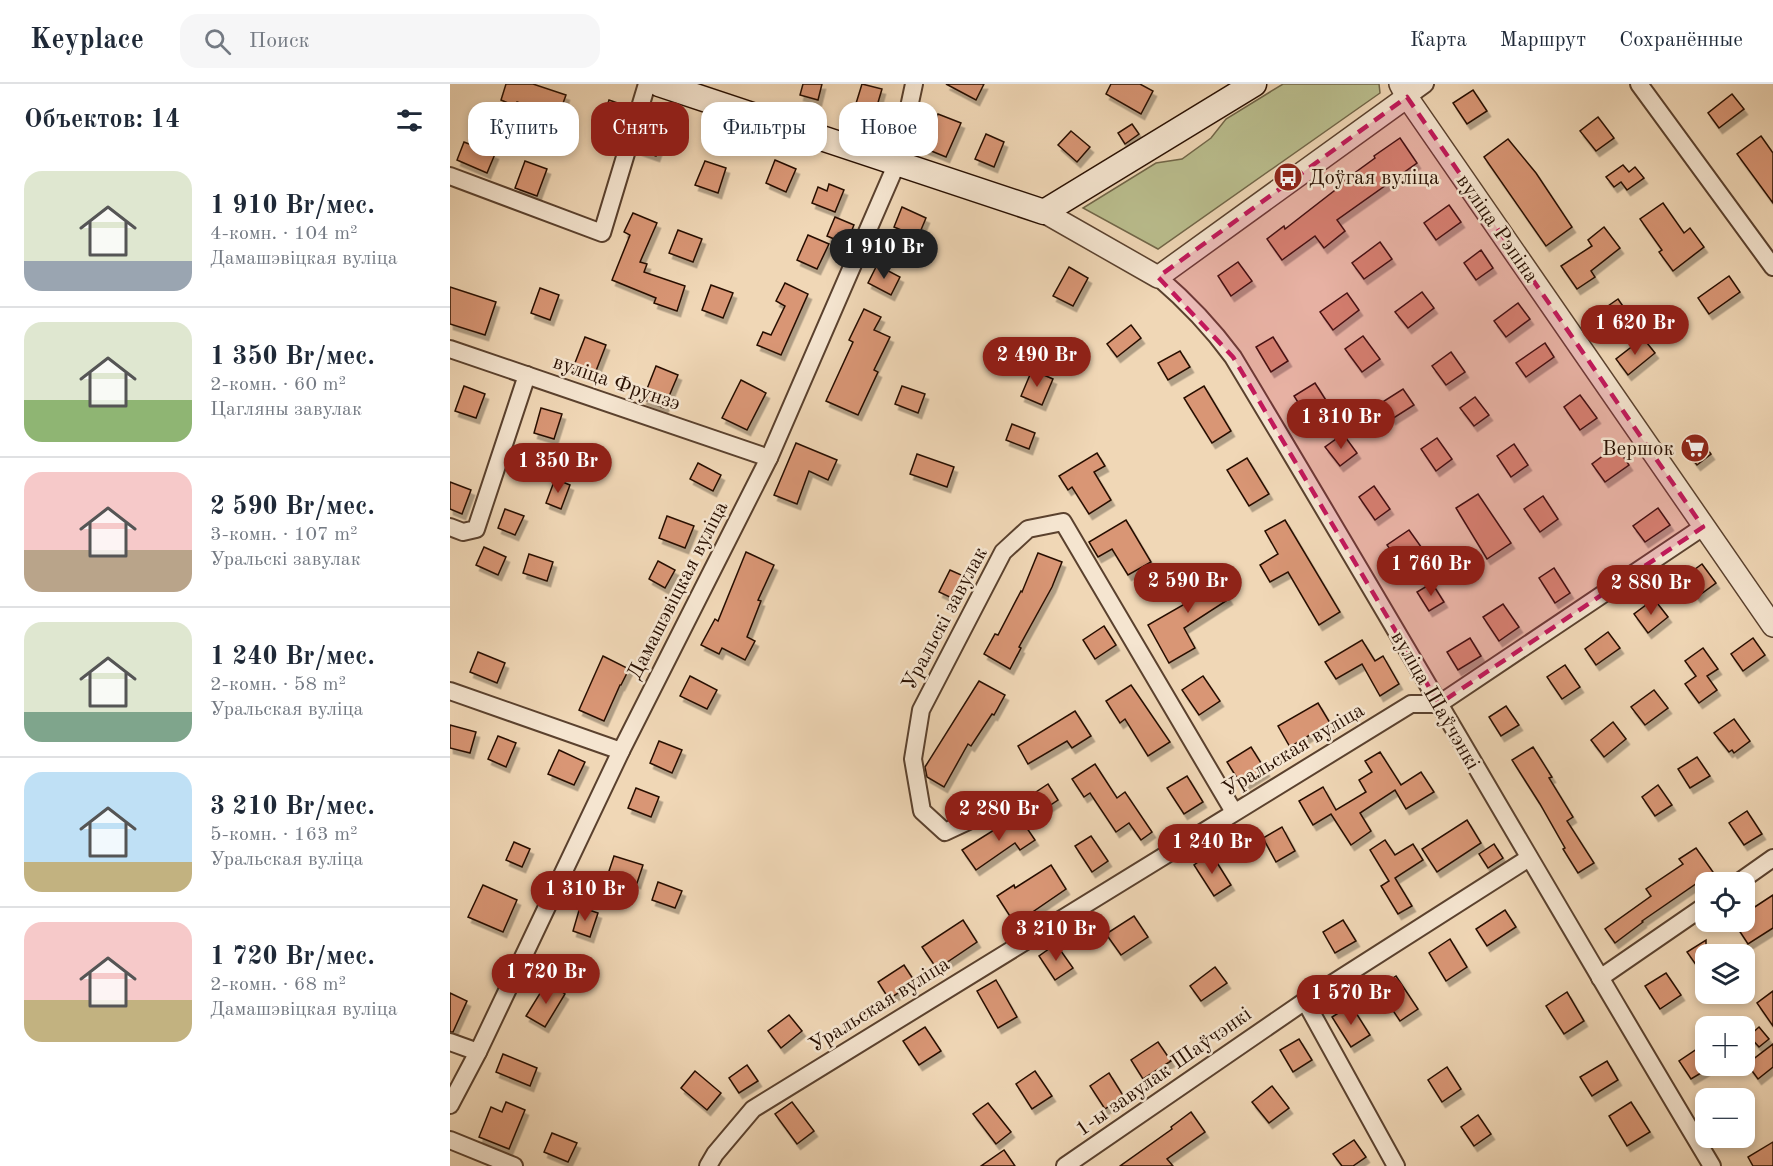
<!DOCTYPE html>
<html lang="ru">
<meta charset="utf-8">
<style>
body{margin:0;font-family:"Old Standard TT",serif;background:#f6f6f7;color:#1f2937;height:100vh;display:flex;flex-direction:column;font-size:22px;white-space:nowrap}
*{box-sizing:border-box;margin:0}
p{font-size:20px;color:#747a83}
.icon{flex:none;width:33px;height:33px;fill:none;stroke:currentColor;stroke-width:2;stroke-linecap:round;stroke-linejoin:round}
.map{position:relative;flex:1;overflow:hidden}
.panel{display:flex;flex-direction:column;background:#fff;width:450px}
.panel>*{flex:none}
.top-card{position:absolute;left:18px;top:18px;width:570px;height:54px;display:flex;gap:12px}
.controls{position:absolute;left:1245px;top:788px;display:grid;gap:12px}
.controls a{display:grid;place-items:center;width:60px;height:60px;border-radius:12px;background:#fff;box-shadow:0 3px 9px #0003;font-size:30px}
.price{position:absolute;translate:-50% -51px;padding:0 14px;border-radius:21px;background:#8f2418;color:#fff;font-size:20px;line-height:39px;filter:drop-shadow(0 2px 3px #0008)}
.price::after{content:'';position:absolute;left:50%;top:36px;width:18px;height:14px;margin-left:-9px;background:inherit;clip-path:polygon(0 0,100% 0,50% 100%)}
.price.active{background:#222;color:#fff}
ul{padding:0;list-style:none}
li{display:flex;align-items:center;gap:18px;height:150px;padding:0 24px}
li+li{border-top:2px solid #e0e1e3}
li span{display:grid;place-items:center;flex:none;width:168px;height:120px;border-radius:18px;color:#555}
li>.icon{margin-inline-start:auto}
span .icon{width:72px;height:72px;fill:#fffc;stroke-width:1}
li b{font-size:26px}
h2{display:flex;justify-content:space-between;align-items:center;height:72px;padding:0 24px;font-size:26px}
.tag{padding:0 21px;border-radius:18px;background:#fff;box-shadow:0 3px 9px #0003;font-size:21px;line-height:54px}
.tag.active{background:#8f2418;color:#fff}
header{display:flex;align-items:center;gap:36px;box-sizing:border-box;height:84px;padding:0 30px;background:#fff;border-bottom:2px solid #e0e1e3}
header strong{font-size:28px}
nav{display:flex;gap:33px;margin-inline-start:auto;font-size:21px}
.search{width:420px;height:54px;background:#f6f6f7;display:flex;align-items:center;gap:15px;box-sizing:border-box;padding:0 21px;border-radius:18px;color:#747a83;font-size:22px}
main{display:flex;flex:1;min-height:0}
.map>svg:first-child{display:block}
.green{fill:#babe8e;stroke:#716648;stroke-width:1.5}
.building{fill:#d99674;stroke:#280f01;stroke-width:1.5;filter:url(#shadow)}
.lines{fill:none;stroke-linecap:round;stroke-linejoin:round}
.minor-casing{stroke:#5a412e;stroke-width:20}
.tertiary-casing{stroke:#5a412e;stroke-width:24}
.secondary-casing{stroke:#280f01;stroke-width:27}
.minor{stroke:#f5e5d0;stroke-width:16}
.tertiary{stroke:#f5e5d0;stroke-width:21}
.secondary{stroke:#f5e5d0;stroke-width:24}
.marked{fill:#c2185b;fill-opacity:0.2;stroke:#c2185b;stroke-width:4.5;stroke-dasharray:12 8;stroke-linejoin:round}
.labels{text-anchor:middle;stroke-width:5;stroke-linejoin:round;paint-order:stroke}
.poi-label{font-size:21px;fill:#280f01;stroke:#f5e5d0;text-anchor:start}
.street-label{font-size:21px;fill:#280f01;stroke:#f5e5d0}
</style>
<header>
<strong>Keyplace</strong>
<div class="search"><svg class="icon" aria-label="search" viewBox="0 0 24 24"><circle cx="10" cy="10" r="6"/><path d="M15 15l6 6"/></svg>Поиск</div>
<nav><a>Карта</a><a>Маршрут</a><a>Сохранённые</a></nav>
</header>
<main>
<section class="panel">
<h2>Объектов: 14<svg class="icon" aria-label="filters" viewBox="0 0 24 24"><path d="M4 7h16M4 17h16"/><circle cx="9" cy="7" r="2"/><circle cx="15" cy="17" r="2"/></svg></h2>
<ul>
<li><span style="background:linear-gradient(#dfe7d0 75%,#9aa5b1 0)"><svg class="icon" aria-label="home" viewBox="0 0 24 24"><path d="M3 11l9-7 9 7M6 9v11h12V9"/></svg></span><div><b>1 910 Br/мес.</b><p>4-комн. · 104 m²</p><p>Дамашэвіцкая вуліца</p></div></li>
<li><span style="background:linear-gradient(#dfe7d0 65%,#8fb573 0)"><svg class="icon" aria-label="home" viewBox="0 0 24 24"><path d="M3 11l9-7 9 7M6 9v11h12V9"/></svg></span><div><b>1 350 Br/мес.</b><p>2-комн. · 60 m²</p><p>Цагляны завулак</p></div></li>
<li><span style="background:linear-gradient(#f6c9c9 65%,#b9a48a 0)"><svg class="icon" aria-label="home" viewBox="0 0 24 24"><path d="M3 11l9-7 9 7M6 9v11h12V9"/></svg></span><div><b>2 590 Br/мес.</b><p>3-комн. · 107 m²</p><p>Уральскі завулак</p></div></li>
<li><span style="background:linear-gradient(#dfe7d0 75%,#7fa58c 0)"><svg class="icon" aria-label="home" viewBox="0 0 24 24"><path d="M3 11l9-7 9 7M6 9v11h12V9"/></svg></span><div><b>1 240 Br/мес.</b><p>2-комн. · 58 m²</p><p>Уральская вуліца</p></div></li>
<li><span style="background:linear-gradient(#bfe0f5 75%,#c2b280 0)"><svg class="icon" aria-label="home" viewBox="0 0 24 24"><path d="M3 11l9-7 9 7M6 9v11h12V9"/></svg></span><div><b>3 210 Br/мес.</b><p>5-комн. · 163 m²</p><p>Уральская вуліца</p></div></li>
<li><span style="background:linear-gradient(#f6c9c9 65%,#c2b280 0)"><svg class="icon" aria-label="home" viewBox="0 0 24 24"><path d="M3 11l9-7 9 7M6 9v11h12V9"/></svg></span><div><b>1 720 Br/мес.</b><p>2-комн. · 68 m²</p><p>Дамашэвіцкая вуліца</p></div></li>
</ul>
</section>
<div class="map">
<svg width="1323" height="1082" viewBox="0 0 1323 1082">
<defs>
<filter id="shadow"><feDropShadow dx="3.5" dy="5.5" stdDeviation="0" flood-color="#0004"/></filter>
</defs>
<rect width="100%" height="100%" fill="#f0d7b6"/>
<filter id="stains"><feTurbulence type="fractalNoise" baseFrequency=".00333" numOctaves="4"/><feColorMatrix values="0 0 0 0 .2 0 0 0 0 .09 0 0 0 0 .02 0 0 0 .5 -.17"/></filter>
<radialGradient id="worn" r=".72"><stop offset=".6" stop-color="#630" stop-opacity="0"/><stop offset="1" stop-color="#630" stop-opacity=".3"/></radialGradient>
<path class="green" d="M833,0H929L930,9L708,165L633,124L706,79L732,75L761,54L776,35Z"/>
<g class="building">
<path d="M56,0H83L116,11L108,33L67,18L65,22L51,16Z"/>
<path d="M353,0H372L368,16L350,11Z"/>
<path d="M412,0L432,5L424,32L404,26Z"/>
<path d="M496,0H534L526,16Z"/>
<path d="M661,0H690L703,7L691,30L656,10Z"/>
<path d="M1023,6L1037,27L1017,40L1003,19Z"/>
<path d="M1282,10L1294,25L1269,44L1258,29Z"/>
<path d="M159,16L179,23L172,47L151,40Z"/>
<path d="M488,30L511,39L496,73L474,64Z"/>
<path d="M1148,33L1164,54L1146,67L1130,47Z"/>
<path d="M197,36L217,43L206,72L189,66Z"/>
<path d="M682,40L689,50L675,60L668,49Z"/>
<path d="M621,47L640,63L627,78L608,61Z"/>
<path d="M536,50L554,58L544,83L525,75Z"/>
<path d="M1311,52L1323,69V119L1287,70Z"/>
<path d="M950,54L967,79L887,136L895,147L874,164L865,152L832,176L817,155L834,142L835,145L889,103L888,101L925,74L924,72Z"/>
<path d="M1058,55L1086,89L1122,143L1096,162L1034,73Z"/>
<path d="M14,58L45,70L37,89L7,76Z"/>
<path d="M325,76L346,85L336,108L316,99Z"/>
<path d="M75,77L97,85L87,112L65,104Z"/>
<path d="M255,77L276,84L268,109L245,101Z"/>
<path d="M1173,81L1179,88L1185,83L1194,94L1177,106L1171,98L1164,103L1156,93Z"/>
<path d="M379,100L394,106L385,128L362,119L368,103L377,107Z"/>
<path d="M1213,119L1234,149L1240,144L1254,163L1223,187L1209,168L1212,166L1190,135Z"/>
<path d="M999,121L1011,138L986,156L974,139Z"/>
<path d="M452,123L476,134L468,153L444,143Z"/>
<path d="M183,129L207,139L190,178L197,180L194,188L235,202L227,227L204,219L206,214L162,196L180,151L174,148Z"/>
<path d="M385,133L404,141L396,160L377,152Z"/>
<path d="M1154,143L1170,164L1141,187L1145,193L1127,205L1111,182L1142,162L1138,156Z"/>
<path d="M228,146L252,155L243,178L219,169Z"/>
<path d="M358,151L379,160L367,185L347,176Z"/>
<path d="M930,158L942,175L914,195L902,179Z"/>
<path d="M1031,166L1043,184L1026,196L1014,179Z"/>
<path d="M788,178L802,197L781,212L768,192Z"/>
<path d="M427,181L450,193L441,211L418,199Z"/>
<path d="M619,183L638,194L623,222L603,212Z"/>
<path d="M1279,192L1290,208L1259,230L1248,214Z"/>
<path d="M335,199L358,210L331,271L307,261L313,248L321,251L335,222L326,217Z"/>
<path d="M261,201L283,209L273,234L252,226Z"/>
<path d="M0,203L46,218L35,251L0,240Z"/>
<path d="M90,204L109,211L100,236L81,229Z"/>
<path d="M972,208L984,224L958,244L945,228Z"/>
<path d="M897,209L909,226L883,246L870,228Z"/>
<path d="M1168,215L1179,231L1149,252L1138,236Z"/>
<path d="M1068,219L1080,235L1056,253L1044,237Z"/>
<path d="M414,225L431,233L424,246L440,253L424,286L428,288L408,331L376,317L403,258L399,256Z"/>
<path d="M681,241L691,254L667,273L657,260Z"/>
<path d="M913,252L930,275L912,288L895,265Z"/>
<path d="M135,253L156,261L144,292L123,284Z"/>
<path d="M823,253L838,277L821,288L806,263Z"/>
<path d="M1193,254L1205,269L1178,291L1166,275Z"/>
<path d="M1095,259L1104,273L1076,293L1066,279Z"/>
<path d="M730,267L740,283L718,296L708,279Z"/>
<path d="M1001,268L1015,288L996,301L982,282Z"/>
<path d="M206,282L228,291L214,324L193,315Z"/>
<path d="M582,286L603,295L592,321L571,312Z"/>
<path d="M291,296L316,309L297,346L272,334Z"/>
<path d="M865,299L879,321L858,334L844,312Z"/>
<path d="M14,302L35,310L26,334L5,327Z"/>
<path d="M452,302L475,310L468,329L445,320Z"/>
<path d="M754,302L781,347L762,359L734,314Z"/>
<path d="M953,305L964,321L942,335L931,319Z"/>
<path d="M1130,311L1147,334L1130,346L1114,323Z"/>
<path d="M1025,313L1039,331L1024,342L1010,324Z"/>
<path d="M91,324L112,330L104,355L84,349Z"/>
<path d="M562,340L585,349L579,365L556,356Z"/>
<path d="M893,350L907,369L890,382L875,363Z"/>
<path d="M987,354L1002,375L986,387L971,365Z"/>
<path d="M1250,355L1261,370L1247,381L1235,366Z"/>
<path d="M346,359L387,376L378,396L359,387L347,420L324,411Z"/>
<path d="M1064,360L1078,381L1061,393L1047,372Z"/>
<path d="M67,362L81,367L75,385L60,380Z"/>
<path d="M1166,362L1179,381L1155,398L1142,380Z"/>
<path d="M647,369L655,382L644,388L661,416L639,430L622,403L618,406L609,392Z"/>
<path d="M467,370L504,383L497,403L460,390Z"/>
<path d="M797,374L819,410L799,422L777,386Z"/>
<path d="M248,379L271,391L263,407L240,395Z"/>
<path d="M105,395L120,401L111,425L96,419Z"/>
<path d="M0,398L21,406L12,430L0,425Z"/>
<path d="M924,402L940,425L925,436L909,413Z"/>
<path d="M1028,410L1061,459L1037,475L1006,424Z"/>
<path d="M1093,412L1108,435L1090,448L1074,425Z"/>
<path d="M1208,424L1220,441L1195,458L1183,442Z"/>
<path d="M55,425L74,432L65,451L48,444Z"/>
<path d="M217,432L244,442L235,464L209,454Z"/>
<path d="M676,436L701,478L678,491L662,465L648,473L639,458Z"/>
<path d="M835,436L890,528L869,541L838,488L820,498L810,481L828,470L815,447Z"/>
<path d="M959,446L974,467L952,482L937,461Z"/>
<path d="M34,463L56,473L48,491L26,481Z"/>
<path d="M296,468L324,481L308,516L311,517L297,553L305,557L295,576L272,564L269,570L251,561L265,535L268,537Z"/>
<path d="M588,469L612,478L602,503L569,563L571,564L560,585L534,570L545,550L548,551L571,507L572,508Z"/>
<path d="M79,470L103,478L97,497L73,489Z"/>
<path d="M208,477L225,486L215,504L199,495Z"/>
<path d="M1252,480L1266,499L1247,513L1233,494Z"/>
<path d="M758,482L779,515L734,544L745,564L719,579L698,541L740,517L729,500Z"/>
<path d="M1104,484L1120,509L1105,519L1089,494Z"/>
<path d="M500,486L518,494L506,516L489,508Z"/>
<path d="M982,499L994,518L979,527L967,508Z"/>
<path d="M1204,515L1218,533L1198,549L1184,530Z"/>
<path d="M1053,520L1069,543L1049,557L1033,533Z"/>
<path d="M654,542L666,561L645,575L633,556Z"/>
<path d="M1158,548L1170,564L1146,581L1135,565Z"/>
<path d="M1020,554L1031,572L1008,586L997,568Z"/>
<path d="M1303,554L1315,571L1293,587L1281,570Z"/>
<path d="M912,556L925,577L933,572L949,600L930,612L912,580L886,595L875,578Z"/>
<path d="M1253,564L1268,585L1257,592L1267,606L1249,619L1235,600L1246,592L1235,577Z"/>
<path d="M28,568L55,579L47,599L20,588Z"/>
<path d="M153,572L179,585L171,601H170L154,637L129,626Z"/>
<path d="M1115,581L1130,603L1112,615L1097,593Z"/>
<path d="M240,592L267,606L257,625L230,612Z"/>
<path d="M753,592L770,617L749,631L732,606Z"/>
<path d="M529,597L555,611L544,631L542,630L521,662L518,660L494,703L477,693L475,683Z"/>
<path d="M681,601L720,658L698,672L675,635L670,639L656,617Z"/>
<path d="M1204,606L1218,624L1195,641L1181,623Z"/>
<path d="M868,619L880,639L840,663L828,642Z"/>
<path d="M1056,622L1069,641L1051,652L1039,633Z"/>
<path d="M625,627L641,652L622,664L617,657L578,680L568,662Z"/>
<path d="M1284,635L1300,657L1284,669L1282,666L1279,668L1264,649Z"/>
<path d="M1163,638L1176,655L1154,673L1141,656Z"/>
<path d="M0,641L26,648L20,669L0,664Z"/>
<path d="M48,652L66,659L56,683L38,675Z"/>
<path d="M209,657L232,666L222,689L200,679Z"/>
<path d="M801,663L816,687L792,702L777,678Z"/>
<path d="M1083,663L1102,693L1099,694L1123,733L1117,737L1144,779L1128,789L1113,765L1115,764L1090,720L1062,676Z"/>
<path d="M109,666L135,678L124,701L98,690Z"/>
<path d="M930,668L951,701L971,688L984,708L956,725L945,706L910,729L921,747L901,761L881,730L863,741L849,717L873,703L886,726L916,708L909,696L922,688L915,677Z"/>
<path d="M1247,673L1260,692L1240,704L1228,685Z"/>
<path d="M645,680L667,714L675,708L702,748L691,756L679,739L666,748L640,709L634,713L622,695Z"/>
<path d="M737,692L753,718L734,730L717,704Z"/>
<path d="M598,700L608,716L584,732L574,716Z"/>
<path d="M1208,701L1222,721L1205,732L1192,713Z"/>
<path d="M186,704L209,713L201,733L178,724Z"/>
<path d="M1297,727L1312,750L1294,761L1279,739Z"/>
<path d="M568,731L585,756L570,766L565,759L526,786L512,766Z"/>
<path d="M1017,736L1031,759L987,788L972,765Z"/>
<path d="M832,743L845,767L826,778L813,754Z"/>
<path d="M641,752L658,777L642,788L625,762Z"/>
<path d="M935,756L945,771L963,760L973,776L945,794L962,822L948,830L931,802L939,797L920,766Z"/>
<path d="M64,758L80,765L72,783L56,776Z"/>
<path d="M1044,760L1053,774L1038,784L1029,770Z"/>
<path d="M1246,764L1263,788L1192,837L1193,838L1165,859L1155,845L1201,812L1196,805L1233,780L1229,775Z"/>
<path d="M761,769L781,801L764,812L744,781Z"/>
<path d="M164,772L193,781L187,799L173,795L171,800L156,796Z"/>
<path d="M601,781L616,805L565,840L547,812L564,801L565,804Z"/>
<path d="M208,798L232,807L225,824L202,816Z"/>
<path d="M33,801L67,816L53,848L18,833Z"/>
<path d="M1323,811V844L1298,860L1283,837H1294V830Z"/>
<path d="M130,823L148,829L140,853L123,847Z"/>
<path d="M1055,826L1066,843L1037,862L1026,845Z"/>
<path d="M684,832L698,853L671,871L656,850Z"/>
<path d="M513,836L527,858L487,885L472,863Z"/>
<path d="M893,836L906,857L885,869L873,848Z"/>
<path d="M1000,855L1017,883L996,897L979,869Z"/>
<path d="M1256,856V895L1237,868Z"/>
<path d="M606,860L623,884L605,896L589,872Z"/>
<path d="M454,881L465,898L439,915L428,898Z"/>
<path d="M765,883L777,899L751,917L740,902Z"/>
<path d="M1216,889L1231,911L1210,925L1195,902Z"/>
<path d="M946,892L968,925L950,937L928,904Z"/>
<path d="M546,896L567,933L548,944L527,907Z"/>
<path d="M97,898L115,910L95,943L76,932Z"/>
<path d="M1323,907V942L1307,919Z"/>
<path d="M1117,908L1134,937L1114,950L1096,922Z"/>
<path d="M0,909L17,917L3,948H0Z"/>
<path d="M901,921L920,951L901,963L882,933Z"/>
<path d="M339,931L352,947L331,964L318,947Z"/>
<path d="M475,943L491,967L469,981L453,957Z"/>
<path d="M1309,943L1319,955L1309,963L1299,952Z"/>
<path d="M849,955L862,976L843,988L830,966Z"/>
<path d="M708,958L721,977L693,995L681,976Z"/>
<path d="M1256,959V986L1241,995L1229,977Z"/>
<path d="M1323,960V983L1308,995L1297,980Z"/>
<path d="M53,970L87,984L80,1002L46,988Z"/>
<path d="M1157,977L1168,996L1142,1012L1130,993Z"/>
<path d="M297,981L308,997L289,1009L279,994Z"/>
<path d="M997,983L1011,1005L992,1018L978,996Z"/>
<path d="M245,987L271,1009L257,1026L231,1004Z"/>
<path d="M585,987L602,1012L582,1025L566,1000Z"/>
<path d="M659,989L674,1013L655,1025L640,1002Z"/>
<path d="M822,1002L839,1024L819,1039L802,1018Z"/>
<path d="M56,1018L75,1026L59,1065L29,1053L41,1023L52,1028Z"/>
<path d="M342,1018L364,1047L347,1060L325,1030Z"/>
<path d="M1181,1018L1200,1048L1177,1062L1159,1032Z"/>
<path d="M538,1019L561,1048L546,1060L523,1030Z"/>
<path d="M741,1028L755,1048L717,1075L723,1082H670L722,1045L721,1043Z"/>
<path d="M1028,1031L1041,1050L1024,1062L1011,1043Z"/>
<path d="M102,1049L127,1059L118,1078L94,1068Z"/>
<path d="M904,1056L916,1073L903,1082H892L883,1070Z"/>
<path d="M1323,1058V1082H1303L1298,1073Z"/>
<path d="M554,1066L565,1082H531Z"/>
</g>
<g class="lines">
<g class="minor-casing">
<g id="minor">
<path d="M1189,0L1323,183"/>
<path d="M957,13L975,0"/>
<path d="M0,92L152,149L197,0"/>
<path d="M708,193C736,217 761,243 783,273C945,541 1101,813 1262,1082"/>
<path d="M0,265L319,374"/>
<path d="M0,443L13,448L26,445L77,291"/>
<path d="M0,607L171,667"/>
<path d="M540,727L495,748L472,727L463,675L471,626L553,468L578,445L613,438L784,728"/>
<path d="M1289,798L1323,774"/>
<path d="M1150,894L1256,821"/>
<path d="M855,917L946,1082"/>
<path d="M0,958L28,968"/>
<path d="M0,1021L28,968L171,667L319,374L447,79L464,0"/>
<path d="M0,1056L64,1082"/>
<path d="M258,1082L265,1070L303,1025L961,620H989L1253,443"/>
<path d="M615,1082L855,917L1079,774"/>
</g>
</g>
<g class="tertiary-casing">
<g id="tertiary">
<path d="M950,0L957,13L1323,542"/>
<path d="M594,128L708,193L957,13"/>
</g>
</g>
<g class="secondary-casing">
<path id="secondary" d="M209,0L594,128L804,0"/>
</g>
<use href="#minor" class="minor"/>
<use href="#tertiary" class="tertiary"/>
<use href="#secondary" class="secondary"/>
</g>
<path class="marked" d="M957,13L1253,443L989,620L783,273L708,193Z"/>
<defs>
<g id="bus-disc" transform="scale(1.5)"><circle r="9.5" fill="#8f2418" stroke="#f5e5d0"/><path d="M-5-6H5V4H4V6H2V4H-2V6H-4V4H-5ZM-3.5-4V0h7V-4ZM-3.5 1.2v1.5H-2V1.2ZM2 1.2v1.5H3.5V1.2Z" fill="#fff"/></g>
<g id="supermarket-disc" transform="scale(1.5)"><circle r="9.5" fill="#8f2418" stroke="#f5e5d0"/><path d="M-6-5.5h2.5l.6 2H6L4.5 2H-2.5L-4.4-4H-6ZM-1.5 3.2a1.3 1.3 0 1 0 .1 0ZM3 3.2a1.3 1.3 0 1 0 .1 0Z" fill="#fff"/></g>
</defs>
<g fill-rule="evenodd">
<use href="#bus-disc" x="838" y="93"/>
<use href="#supermarket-disc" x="1245" y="364"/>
</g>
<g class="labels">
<g class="poi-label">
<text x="859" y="100">Доўгая вуліца</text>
<text x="1224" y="371" text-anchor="end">Вершок</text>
</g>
<g class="street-label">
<text transform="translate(1048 144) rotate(55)" y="7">вуліца Рэпіна</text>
<text transform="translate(167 298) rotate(19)" y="7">вуліца Фрунзэ</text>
<text transform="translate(227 506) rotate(-63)" y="7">Дамашэвіцкая вуліца</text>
<text transform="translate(494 534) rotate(-62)" y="7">Уральскі завулак</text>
<text transform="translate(986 616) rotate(60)" y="7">вуліца Шаўчэнкі</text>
<text transform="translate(843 665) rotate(-31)" y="7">Уральская вуліца</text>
<text transform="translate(429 920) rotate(-32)" y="7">Уральская вуліца</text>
<text transform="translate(713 987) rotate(-35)" y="7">1-ы завулак Шаўчэнкі</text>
</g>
</g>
<rect width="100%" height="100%" filter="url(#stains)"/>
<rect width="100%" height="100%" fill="url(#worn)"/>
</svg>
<div class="controls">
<a><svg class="icon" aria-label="locate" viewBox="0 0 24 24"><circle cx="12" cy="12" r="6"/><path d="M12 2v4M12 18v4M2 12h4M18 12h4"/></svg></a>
<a><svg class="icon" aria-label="layers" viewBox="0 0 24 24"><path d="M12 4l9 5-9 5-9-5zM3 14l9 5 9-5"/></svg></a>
<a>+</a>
<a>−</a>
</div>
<b class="price active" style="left:434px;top:196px">1 910 Br</b>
<b class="price" style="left:1185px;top:272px">1 620 Br</b>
<b class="price" style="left:587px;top:304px">2 490 Br</b>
<b class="price" style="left:891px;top:366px">1 310 Br</b>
<b class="price" style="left:108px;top:410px">1 350 Br</b>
<b class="price" style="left:981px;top:513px">1 760 Br</b>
<b class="price" style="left:738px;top:530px">2 590 Br</b>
<b class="price" style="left:1201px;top:532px">2 880 Br</b>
<b class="price" style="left:549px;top:758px">2 280 Br</b>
<b class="price" style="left:762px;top:791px">1 240 Br</b>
<b class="price" style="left:135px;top:838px">1 310 Br</b>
<b class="price" style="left:606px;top:878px">3 210 Br</b>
<b class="price" style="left:96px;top:921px">1 720 Br</b>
<b class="price" style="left:901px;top:942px">1 570 Br</b>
<div class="top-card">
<a class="tag">Купить</a>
<a class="tag active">Снять</a>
<a class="tag">Фильтры</a>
<a class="tag">Новое</a>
</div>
</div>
</main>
